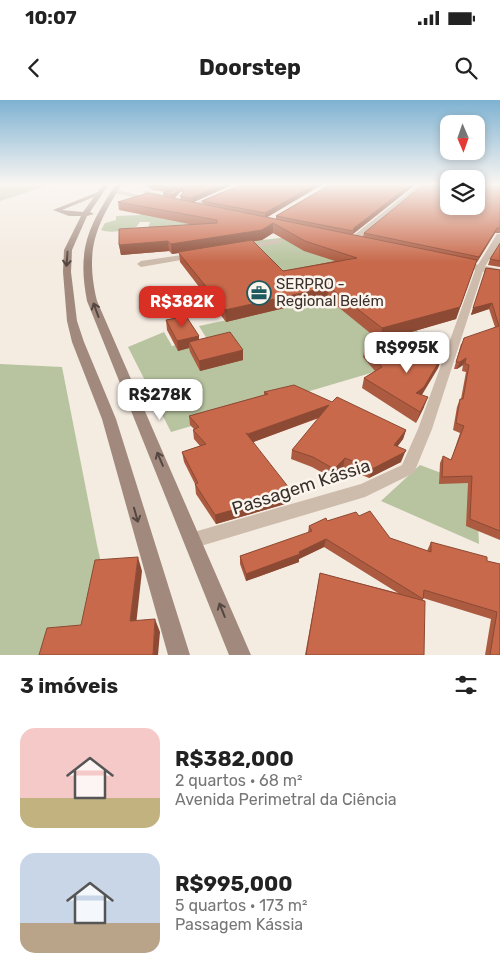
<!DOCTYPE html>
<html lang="pt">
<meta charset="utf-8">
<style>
body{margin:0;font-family:Rubik,sans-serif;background:#f2f2f2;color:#222;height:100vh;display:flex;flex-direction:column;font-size:19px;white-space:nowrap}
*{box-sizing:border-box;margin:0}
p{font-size:16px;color:#767676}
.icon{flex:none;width:28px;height:28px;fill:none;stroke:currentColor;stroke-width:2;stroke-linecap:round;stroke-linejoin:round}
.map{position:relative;height:555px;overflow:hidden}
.side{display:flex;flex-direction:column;background:#fff;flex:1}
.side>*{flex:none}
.needle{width:32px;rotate:178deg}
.controls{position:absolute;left:440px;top:15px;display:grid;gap:10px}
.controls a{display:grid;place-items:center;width:45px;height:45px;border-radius:10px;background:#fff;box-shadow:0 2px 8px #0003;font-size:25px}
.price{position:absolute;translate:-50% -42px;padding:0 11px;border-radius:10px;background:#fff;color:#222;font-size:16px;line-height:32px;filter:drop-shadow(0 1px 2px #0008)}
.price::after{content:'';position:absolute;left:50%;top:30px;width:15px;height:11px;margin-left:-8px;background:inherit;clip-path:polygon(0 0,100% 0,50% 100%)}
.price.selected{background:#d93025;color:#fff}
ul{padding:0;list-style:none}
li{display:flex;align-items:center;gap:15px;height:125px;padding:0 20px}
li span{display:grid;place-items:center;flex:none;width:140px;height:100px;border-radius:15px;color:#555}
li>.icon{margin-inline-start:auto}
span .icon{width:60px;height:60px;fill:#fffc;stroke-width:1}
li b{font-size:21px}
h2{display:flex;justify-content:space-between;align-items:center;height:60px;padding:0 20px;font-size:21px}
.status{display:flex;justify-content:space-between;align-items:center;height:35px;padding:0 25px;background:#fff;direction:ltr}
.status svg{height:14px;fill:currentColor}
header{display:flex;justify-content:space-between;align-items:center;height:65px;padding:0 20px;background:#fff;font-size:22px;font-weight:700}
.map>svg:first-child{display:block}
.green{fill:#b8c4a0}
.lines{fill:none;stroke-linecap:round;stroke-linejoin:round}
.minor{fill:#cdbbac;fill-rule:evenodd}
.tertiary{fill:#cdbbac;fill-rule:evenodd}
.secondary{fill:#a18a7d;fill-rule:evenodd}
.wall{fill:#ac5a40;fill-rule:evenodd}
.shaded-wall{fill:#8c4a34}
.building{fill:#c8694b;stroke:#8c4a34}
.oneway{stroke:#544640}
.labels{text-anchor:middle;stroke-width:5;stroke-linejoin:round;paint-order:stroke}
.far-poi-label{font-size:15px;fill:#3b302b;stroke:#fbf5ee;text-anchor:start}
.street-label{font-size:18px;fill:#3b302b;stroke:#fbf5ee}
</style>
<div class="status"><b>10:07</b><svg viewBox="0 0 49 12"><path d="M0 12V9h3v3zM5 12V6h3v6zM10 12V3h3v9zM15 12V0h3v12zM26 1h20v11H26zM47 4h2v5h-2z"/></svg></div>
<header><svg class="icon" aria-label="back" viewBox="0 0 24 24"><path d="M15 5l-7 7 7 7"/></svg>Doorstep<svg class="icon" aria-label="search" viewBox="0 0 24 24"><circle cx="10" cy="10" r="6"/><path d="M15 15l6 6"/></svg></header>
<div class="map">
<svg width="500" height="555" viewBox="0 0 500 555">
<rect width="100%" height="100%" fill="#f4ebe1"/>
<g class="green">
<path d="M0,84H53L0,101Z"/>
<path d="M147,106L203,126L147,131L150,122H140L136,127C125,130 112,134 101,130L105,123L116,120V116L140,115Z"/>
<path d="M288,137L315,143L442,252L171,332L128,247L164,232L172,246L207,239L199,226L306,203L246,142Z"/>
<path d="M0,264L62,267L97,445L122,555H0Z"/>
<path d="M420,365L476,386L479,444L381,401Z"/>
</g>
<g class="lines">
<g class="minor">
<path d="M240,84H249L192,108L187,107Z"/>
<path d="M419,84H426L360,139H354V135Z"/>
<path d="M497,134H500V142L484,168L432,329L414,373L365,397L194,448L188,446L185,440L188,434L194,432L361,384L402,365L418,329L476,168Z"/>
<path d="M278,139L282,141L281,143L242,150L238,148Z"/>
<path d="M195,153H198V157L141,167L137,164L141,161Z"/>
</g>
<g class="tertiary">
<path d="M114,89L155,99L156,100L153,102L112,92Z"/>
<path d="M145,90L198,103L199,104L196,106L143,93Z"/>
<path d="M459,161L500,169V175L456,166V162Z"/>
</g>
<g class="secondary">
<path d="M103,84H109L90,112L94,114L87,116L72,150L71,172L77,221L84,242L116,319L190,555H168L102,319L72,242L67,221L63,172L64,150L81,116H69L53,110L98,92ZM94,97L83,112L62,110Z"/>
<path d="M116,84H122C95,127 85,150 97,201L251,555H229L87,201C77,149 88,127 116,84Z"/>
</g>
</g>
<g class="wall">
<path d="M144,84H234L192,103L203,105L202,101L243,84H323L266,118L276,120V116L331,84H416L353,134L352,135L363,137L364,133L500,87V133H495L477,162H476L456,219L380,241L327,198L226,222L180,162L179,153L172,154L169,151L121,155L119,145L194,125L119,110L118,102L164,97L163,93L167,92L152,90ZM181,91L183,93L180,96L181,100L174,99ZM273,133L304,151L335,161L283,171L253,141L262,140Z"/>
<path d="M500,143V167L488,165L490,159Z"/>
<path d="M486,168L500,170V440L466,426L468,383L439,384L440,363L443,356L451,360L460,333L453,330L457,307L460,299H461L466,272L462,271L463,265L457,269H454L461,244L495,227L489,209L471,215Z"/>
<path d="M166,220L199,236V240L243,260L200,271L190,252L189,248L178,251L167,230Z"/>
<path d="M448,240L438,268L422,295L424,307L416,323L362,288L364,278L375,271L363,257L365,247L394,258L413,256L421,252L422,249Z"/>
<path d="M264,292L332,302L406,330L403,339L397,347L401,362L369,378L343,367L332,378L312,367L291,359L292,350L319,318L253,342L292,402L216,424L196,394L195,384L184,362L182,352L200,346L194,339L193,330L194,329L190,325L189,316L264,295Z"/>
<path d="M359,416L390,438L427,451L431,442L487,461L500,464V555H485L491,519L423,498V500L424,555H305L320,473L398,493L324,447L299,459V462L246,481L240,464V456L308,433L309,426L327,421Z"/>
</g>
<g class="shaded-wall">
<path d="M224,84H234L191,103V98Z"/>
<path d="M316,84H323L265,118V113Z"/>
<path d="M411,84H416L353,134L354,128Z"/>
<path d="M181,87V91L173,99V95Z"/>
<path d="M273,123V133L262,140L172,154L171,144Z"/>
<path d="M497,128L495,133L477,162L479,157Z"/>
<path d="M168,141L169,151L121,155L119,145Z"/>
<path d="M477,160L456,219L380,241L382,228Z"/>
<path d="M329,187L327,198L226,222L225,210Z"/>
<path d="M492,203L489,209L471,215L473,208Z"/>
<path d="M199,236V246L189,242V248L178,251L177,241Z"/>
<path d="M448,240L438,268L420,297L416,293Z"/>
<path d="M243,250V260L200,271L199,261Z"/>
<path d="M466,258L463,265L457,269L460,262Z"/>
<path d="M428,297L424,307L416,323L420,312Z"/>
<path d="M329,305L328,314L248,344V334Z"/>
<path d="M406,330L403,339L391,355L394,345Z"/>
<path d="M406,350L401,362L369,378L372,369Z"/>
<path d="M345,358L343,367L332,378L334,369Z"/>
<path d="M293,393L292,402L216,424L215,415Z"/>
<path d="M326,439L324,447L299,459V462L246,481V474Z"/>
<path d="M138,457L142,471L135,534L130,521Z"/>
<path d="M155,519L160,532L158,555H153Z"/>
</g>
<g class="building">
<path d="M150,84H224L191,98L180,96L184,92L181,87L173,95L163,93L177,89L152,85Z"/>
<path d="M243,84H316L265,113L202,101Z"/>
<path d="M331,84H411L354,128L353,131L276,116Z"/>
<path d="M424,84H449V106H476V84H487L500,87V128H497L479,157L364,133Z"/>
<path d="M148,93L477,160L460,207L382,228L329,187L225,210L178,152L252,140L283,171L357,158L305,141L273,123L262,130L171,144L168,141L119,145V129L217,123V120L118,102Z"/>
<path d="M500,143V161L490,159Z"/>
<path d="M486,168L500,170V431L470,419L472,376L442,377L443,356L451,360L464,326L456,323L460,299H463L469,265L465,264L466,258L460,262H456L464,238L499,226L492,203L473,208Z"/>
<path d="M186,216L199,236L177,241L166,220Z"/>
<path d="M230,232L243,250L199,261L189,242Z"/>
<path d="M448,240L441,258L424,287L416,293L428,297L420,312L364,278L382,267L365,247L394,258L407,254L413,256L424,250L422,249Z"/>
<path d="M294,285L332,302L337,297L406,330L394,345L406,350L405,352L372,369L345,358L334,369L313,357L292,350L329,305L248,334L246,333L293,393L215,415L195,384L198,383L182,352L206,344L193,330L199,327L189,316L268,294L264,292Z"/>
<path d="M370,411L390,438L431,452V442L487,457V461L500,464V555H490L497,512L424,490L423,499L326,439L299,452L300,454L246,474L240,456L312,431L309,426L326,418L327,421L356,412L359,416Z"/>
<path d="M138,457L130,521L155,519L153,555H39L47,528L81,525L95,460Z"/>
<path d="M320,473L425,501L424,555H306Z"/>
</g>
<defs><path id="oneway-shaft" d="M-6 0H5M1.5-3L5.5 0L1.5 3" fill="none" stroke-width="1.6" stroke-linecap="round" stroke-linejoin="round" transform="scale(1.25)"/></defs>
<g class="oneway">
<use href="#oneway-shaft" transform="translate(67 159) rotate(94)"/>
<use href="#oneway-shaft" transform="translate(96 210) rotate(-110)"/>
<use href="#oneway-shaft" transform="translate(160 359) rotate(-113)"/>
<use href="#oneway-shaft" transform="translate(136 415) rotate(74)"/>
<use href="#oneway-shaft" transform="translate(222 510) rotate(-112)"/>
</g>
<linearGradient id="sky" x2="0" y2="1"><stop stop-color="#7eb2d2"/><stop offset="0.52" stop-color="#faf6f2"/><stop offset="1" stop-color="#faf6f2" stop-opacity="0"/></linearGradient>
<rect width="500" height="162" fill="url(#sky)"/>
<defs>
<g id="office-ring" transform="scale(1.25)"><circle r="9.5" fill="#fbf5ee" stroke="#1f5a5e" stroke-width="1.5"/><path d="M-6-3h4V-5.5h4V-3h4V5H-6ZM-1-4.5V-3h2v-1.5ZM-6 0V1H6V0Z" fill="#1f5a5e"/></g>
</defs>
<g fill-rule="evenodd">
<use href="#office-ring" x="259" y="193"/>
</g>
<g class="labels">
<g class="far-poi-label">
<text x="276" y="189">SERPRO -<tspan x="276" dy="17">Regional Belém</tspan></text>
</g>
<g class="street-label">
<text transform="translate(301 387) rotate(-18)" y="6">Passagem Kássia</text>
</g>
</g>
</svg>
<div class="controls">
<a><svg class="needle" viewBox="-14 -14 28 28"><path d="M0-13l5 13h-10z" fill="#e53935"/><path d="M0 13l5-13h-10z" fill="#767676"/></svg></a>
<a><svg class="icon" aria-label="layers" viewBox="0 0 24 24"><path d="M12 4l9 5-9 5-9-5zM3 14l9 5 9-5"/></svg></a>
</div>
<b class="price selected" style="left:182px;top:228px">R$382K</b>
<b class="price" style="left:407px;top:274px">R$995K</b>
<b class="price" style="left:160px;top:321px">R$278K</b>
</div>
<section class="side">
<h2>3 imóveis<svg class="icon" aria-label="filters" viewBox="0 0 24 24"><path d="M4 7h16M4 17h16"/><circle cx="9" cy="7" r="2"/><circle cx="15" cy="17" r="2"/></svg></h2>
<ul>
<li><span style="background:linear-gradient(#f6c9c9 70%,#c2b280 0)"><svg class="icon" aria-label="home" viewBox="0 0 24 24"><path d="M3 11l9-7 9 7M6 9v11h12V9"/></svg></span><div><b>R$382,000</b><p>2 quartos · 68 m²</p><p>Avenida Perimetral da Ciência</p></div></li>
<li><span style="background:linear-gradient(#c9d6e8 70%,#b9a48a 0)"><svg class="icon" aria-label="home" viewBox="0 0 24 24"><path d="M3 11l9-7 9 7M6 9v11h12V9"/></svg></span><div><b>R$995,000</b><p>5 quartos · 173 m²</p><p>Passagem Kássia</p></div></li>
</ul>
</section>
